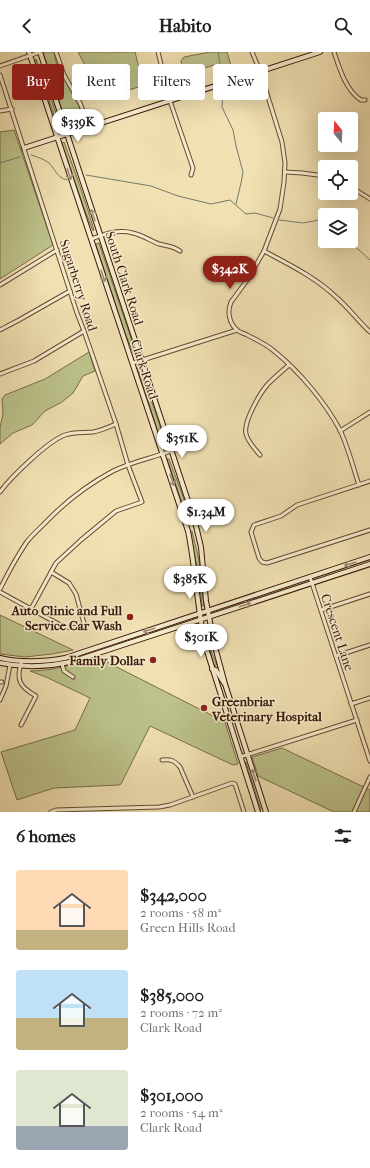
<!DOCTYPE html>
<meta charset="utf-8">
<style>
body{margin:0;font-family:"IM FELL French Canon",serif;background:#f2f2f2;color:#202124;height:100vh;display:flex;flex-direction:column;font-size:15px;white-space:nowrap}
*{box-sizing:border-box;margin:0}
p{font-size:13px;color:#757577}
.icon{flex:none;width:22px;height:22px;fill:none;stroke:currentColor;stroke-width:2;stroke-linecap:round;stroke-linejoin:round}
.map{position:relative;height:760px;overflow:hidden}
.drawer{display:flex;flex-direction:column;background:#fff;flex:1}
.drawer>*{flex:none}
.top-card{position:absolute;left:12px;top:12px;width:346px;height:36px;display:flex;gap:8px}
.needle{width:26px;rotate:342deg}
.controls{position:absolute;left:318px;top:60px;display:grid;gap:8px}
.controls a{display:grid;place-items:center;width:40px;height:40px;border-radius:4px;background:#fff;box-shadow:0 4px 16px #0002;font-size:20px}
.price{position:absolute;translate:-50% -34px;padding:0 9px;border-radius:14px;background:#fff;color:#222;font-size:13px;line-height:26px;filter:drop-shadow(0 1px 2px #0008)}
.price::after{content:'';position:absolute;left:50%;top:24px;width:12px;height:9px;margin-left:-6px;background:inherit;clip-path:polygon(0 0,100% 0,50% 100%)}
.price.current{background:#8f2418;color:#fff}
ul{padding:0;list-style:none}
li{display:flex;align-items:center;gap:12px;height:100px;padding:0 16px}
li span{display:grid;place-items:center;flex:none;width:112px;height:80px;border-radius:4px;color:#555}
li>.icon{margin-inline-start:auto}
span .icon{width:48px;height:48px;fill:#fffc;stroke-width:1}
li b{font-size:17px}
h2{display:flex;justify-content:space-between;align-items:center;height:48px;padding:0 16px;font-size:17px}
.chip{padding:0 14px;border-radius:4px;background:#fff;box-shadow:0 4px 16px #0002;font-size:14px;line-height:36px}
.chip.current{background:#8f2418;color:#fff}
header{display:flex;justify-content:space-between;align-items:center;height:52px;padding:0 16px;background:#fff;font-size:18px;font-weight:700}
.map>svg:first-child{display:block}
.green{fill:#bcc28a;stroke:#7a6c48}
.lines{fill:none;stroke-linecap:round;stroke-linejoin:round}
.stream{stroke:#727b69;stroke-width:1}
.street-casing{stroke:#654932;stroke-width:5}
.secondary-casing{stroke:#371707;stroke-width:6}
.street{stroke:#f5ebcd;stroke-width:3}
.secondary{stroke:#f5ebcd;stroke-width:4}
.oneway{stroke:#a08c74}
.poi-dot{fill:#8f2418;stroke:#f5ebcd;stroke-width:1.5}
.labels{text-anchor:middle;stroke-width:3;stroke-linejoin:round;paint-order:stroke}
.street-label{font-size:13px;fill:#371707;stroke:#f5ebcd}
.poi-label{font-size:13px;font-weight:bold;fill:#371707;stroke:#f5ebcd;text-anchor:end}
</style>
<header><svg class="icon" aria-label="back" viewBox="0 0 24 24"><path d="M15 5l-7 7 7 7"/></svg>Habito<svg class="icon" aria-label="search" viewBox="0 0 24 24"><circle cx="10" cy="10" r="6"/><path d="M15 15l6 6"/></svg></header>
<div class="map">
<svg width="370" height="760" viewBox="0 0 370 760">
<rect width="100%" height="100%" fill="#f0e0b2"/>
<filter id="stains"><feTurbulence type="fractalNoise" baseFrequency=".005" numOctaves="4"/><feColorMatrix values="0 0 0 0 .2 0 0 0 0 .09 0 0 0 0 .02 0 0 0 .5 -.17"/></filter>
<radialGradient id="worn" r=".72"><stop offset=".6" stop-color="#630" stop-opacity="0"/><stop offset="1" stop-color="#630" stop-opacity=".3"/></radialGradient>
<g class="green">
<path d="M43,0H54L56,10L79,54L85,69L83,73L68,76Z"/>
<path d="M78,0H135L141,24L148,26L159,24L161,28L106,45L101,43Z"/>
<path d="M210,0H227L234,24L222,28L217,12L168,28L166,19L182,14L181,9L184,5Z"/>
<path d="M36,7L46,30L61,77H59L35,9V8Z"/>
<path d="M14,78L53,193L0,227V80Z"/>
<path d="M64,90C75,119 85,148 94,178L93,179L84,156L62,92V91Z"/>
<path d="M99,191L136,301V302L134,303L125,281L96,193V192Z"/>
<path d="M89,300L95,319L83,324L73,341L62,350L45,359L32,373L13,381L0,392V375L3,362L2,347L5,343L45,327Z"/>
<path d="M140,315L166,392V394L163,395L138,318L137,316Z"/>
<path d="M167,407H169C176,426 184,445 189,464H187L179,442Z"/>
<path d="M192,479L199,508L204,554H202L199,525L190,480Z"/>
<path d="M0,563L73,598L52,602L25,605L0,602Z"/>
<path d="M203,574H205L211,599L217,613L214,614Z"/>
<path d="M97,605L225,670L238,712L233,713L150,674L121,732L119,733L54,736L17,748L1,700L75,678L90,646L46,625L30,619C54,619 74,612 97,605Z"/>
<path d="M282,696L370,738V760H334L258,724L252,705Z"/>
<path d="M246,710L261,758L259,759L244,711Z"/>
</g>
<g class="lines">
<g class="stream">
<path d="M218,0L220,12L224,21V25"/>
<path d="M223,37L222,55L233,78L236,94L243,120L241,131L236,152"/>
<path d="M31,103C37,105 44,107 49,111C56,118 56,125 67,128"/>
<path d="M0,111L20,105"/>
<path d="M86,123L151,134L178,144L211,152L230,148L246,162L255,161L273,166"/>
<path d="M279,168L303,171L319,168H325"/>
<path d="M349,189L370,208"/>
</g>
<g class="street-casing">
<g id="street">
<path d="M56,0L64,23L80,51L89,75"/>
<path d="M158,0L170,49L193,116L191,123"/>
<path d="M252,0L260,19L282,90L285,111L284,130L280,157L264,199L248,227L231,250C227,260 229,271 237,278C239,280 243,281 245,282C255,287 266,292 274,299C299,319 325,350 340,378C348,395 353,415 359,433"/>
<path d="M334,0C339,15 346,39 361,48H365"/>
<path d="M0,14L40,0"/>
<path d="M0,23L77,261L84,279L116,372L128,413L142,450L116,459L81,488L56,511L31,557"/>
<path d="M0,59L12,57"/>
<path d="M285,120L302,121L325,124"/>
<path d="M351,135L370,147"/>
<path d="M91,187C105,182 118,177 133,181C142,183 151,189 159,192C167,194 173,194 180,199"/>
<path d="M264,199C288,212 315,225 335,244C348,255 358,269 370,280"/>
<path d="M0,233L57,198"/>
<path d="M0,278L19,268L70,239"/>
<path d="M133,311L237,278"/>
<path d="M0,322L34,309L84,279"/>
<path d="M340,379L370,360"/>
<path d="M260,403C255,397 248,390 246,382C243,370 260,341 268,332C275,325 282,319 289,313"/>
<path d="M370,429L297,453L281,464L254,473L251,480L259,506L262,510L267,511L370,478"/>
<path d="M0,440C11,425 48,389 65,383C74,380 83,381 93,380C100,379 109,375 116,372"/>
<path d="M310,525L370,709"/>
<path d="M0,537C8,521 16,506 26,491C31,484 38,478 45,471C65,450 87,433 113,419C131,410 152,406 171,399"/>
<path d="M0,540L31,557L64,575L81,576L85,575L76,542L69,531L51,520"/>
<path d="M321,558L370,542"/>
<path d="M336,604L370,593"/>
<path d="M62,612L64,619L73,625"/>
<path d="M0,630H2"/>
<path d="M0,648L6,634L10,613"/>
<path d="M351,652L370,646"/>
<path d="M21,673L36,644C20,635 15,628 22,609"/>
<path d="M240,705L357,668"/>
<path d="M162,708C170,707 174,708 180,715L193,745"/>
<path d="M51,760L56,758L159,755L170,753L232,731L235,732L236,735L244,760"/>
<path d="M354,760L370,725"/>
</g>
</g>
<g class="secondary-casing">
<g id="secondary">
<path d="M29,0L188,479C196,518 197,558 206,596L258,760"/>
<path d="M40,0L195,470L201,495L206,549L214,591L225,632L266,760"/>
<path d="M24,96L320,0"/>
<path d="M0,606C22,611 43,610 65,606L370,505"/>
<path d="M0,611C25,616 49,615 74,609L370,512"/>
<path d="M212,617L216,618L224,631"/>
</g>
</g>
<use href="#street" class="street"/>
<use href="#secondary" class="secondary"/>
</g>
<defs><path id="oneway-shaft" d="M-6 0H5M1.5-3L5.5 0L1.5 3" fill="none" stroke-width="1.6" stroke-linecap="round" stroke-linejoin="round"/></defs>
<g class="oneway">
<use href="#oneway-shaft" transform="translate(69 122) rotate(72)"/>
<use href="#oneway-shaft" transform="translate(93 163) rotate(-109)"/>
<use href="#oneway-shaft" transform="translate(103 224) rotate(71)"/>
<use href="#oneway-shaft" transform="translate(172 428) rotate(71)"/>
<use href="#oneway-shaft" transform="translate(350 512) rotate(162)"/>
<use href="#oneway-shaft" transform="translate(245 553) rotate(-18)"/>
<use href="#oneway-shaft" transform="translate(149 578) rotate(162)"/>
<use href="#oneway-shaft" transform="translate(254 723) rotate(-108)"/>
</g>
<g class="poi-dot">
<circle cx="130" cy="565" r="4"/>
<circle cx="153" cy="608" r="4"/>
<circle cx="204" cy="656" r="4"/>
</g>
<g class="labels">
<g class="street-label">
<text transform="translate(125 226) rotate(72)" y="5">South Clark Road</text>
<text transform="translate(79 233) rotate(72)" y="5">Sugarberry Road</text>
<text transform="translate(145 317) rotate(72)" y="5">Clark Road</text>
<text transform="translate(338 580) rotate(72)" y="5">Crescent Lane</text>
</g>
<g class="poi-label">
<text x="122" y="563">Auto Clinic and Full<tspan x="122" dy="15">Service Car Wash</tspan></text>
<text x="145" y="613">Family Dollar</text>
<text x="212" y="654" text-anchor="start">Greenbriar<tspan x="212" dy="15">Veterinary Hospital</tspan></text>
</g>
</g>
<rect width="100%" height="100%" filter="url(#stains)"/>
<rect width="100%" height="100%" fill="url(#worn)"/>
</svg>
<div class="controls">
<a><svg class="needle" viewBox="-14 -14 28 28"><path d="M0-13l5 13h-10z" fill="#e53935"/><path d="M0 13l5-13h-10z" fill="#757577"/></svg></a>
<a><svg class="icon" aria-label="locate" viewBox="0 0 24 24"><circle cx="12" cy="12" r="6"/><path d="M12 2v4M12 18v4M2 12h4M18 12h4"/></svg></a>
<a><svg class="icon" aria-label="layers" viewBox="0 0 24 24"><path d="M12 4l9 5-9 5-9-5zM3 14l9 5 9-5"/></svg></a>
</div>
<b class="price" style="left:78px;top:91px">$339K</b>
<b class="price current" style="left:230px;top:238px">$342K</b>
<b class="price" style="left:182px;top:407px">$351K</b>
<b class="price" style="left:206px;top:481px">$1.34M</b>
<b class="price" style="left:190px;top:548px">$385K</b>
<b class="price" style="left:201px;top:606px">$301K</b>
<div class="top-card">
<a class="chip current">Buy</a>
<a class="chip">Rent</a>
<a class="chip">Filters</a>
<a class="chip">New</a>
</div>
</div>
<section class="drawer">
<h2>6 homes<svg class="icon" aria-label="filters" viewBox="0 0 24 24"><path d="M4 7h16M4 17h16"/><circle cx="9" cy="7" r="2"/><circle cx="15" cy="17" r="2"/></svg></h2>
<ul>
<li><span style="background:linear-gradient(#ffd9b3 75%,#c2b280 0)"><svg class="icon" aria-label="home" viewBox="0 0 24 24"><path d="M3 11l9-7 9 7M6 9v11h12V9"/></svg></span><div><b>$342,000</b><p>2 rooms · 58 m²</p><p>Green Hills Road</p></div></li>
<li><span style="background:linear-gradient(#bfe0f5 60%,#c2b280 0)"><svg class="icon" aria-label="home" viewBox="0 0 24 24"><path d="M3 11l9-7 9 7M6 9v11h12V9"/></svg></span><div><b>$385,000</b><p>2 rooms · 72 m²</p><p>Clark Road</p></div></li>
<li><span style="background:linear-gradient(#dfe7d0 70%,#9aa5b1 0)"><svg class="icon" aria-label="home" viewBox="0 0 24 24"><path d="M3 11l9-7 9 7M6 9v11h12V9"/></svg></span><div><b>$301,000</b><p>2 rooms · 54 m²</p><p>Clark Road</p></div></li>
</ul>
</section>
